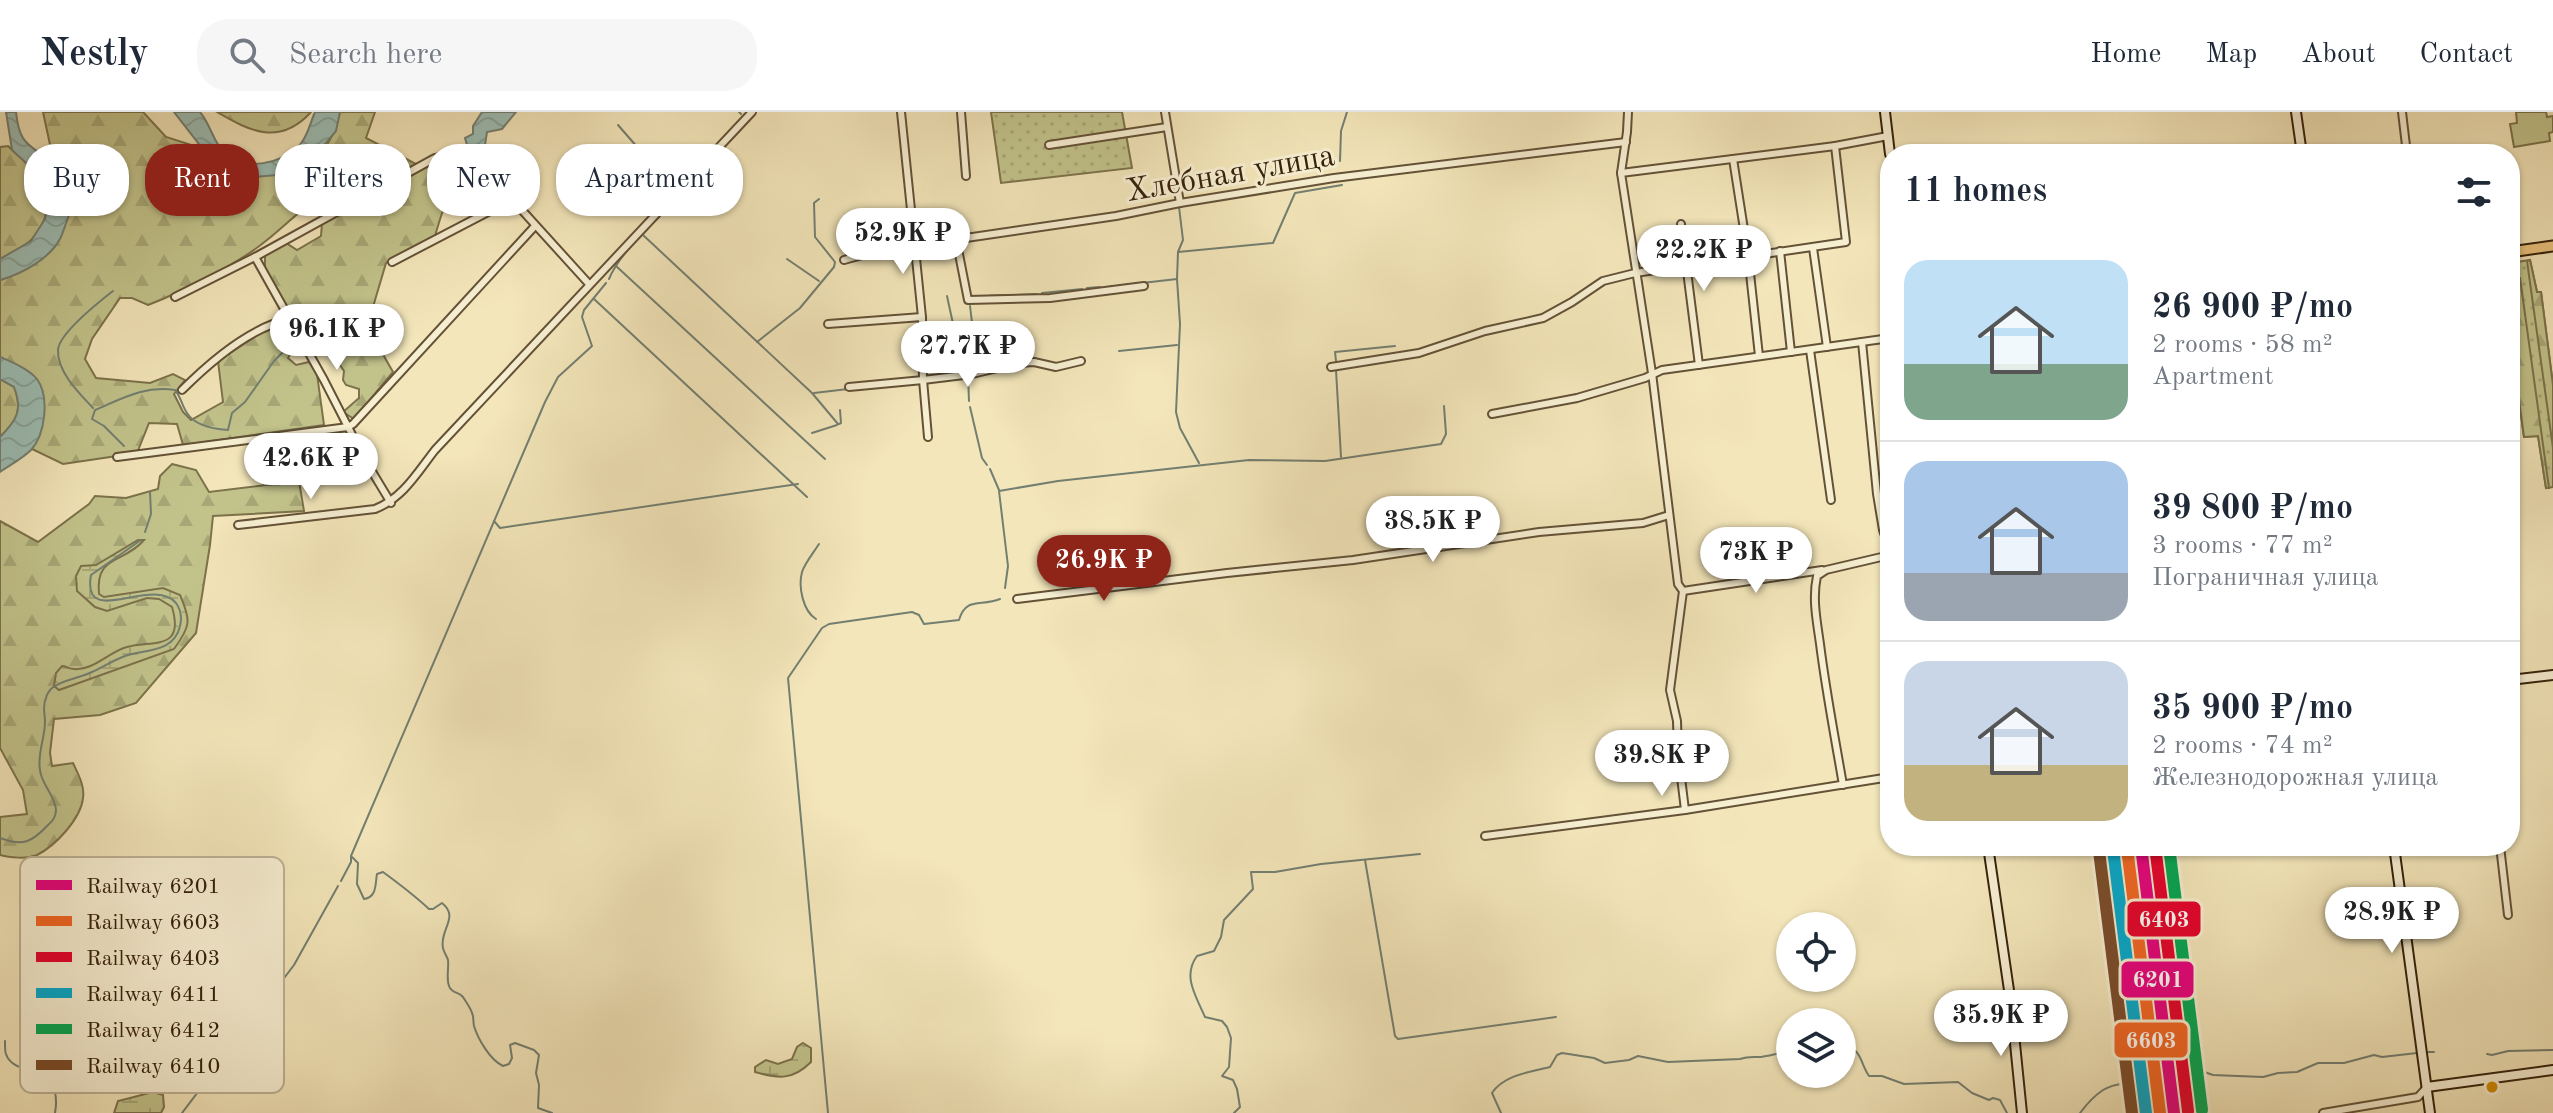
<!DOCTYPE html>
<meta charset="utf-8">
<style>
body{margin:0;font-family:"Old Standard TT",serif;background:#f6f6f7;color:#1f2937;height:100vh;display:flex;flex-direction:column;font-size:30px;white-space:nowrap}
*{box-sizing:border-box;margin:0}
p{font-size:26px;color:#747a83}
.icon{flex:none;width:44px;height:44px;fill:none;stroke:currentColor;stroke-width:2;stroke-linecap:round;stroke-linejoin:round}
.map{position:relative;flex:1;overflow:hidden}
.panel{position:absolute;left:1880px;top:32px;width:640px;height:712px;display:flex;flex-direction:column;background:#fff;border-radius:32px;box-shadow:0 2px 6px #0004}
.panel>*{flex:none}
.hud{position:absolute;left:24px;top:32px;width:760px;height:72px;display:flex;gap:16px}
.fabs{position:absolute;left:1776px;top:800px;display:grid;gap:16px}
.fabs a{display:grid;place-items:center;width:80px;height:80px;border-radius:50%;background:#fff;box-shadow:0 2px 6px #0004;font-size:40px}
.price{position:absolute;translate:-50% -68px;padding:0 18px;border-radius:28px;background:#fff;color:#222;font-size:26px;line-height:52px;filter:drop-shadow(0 2px 4px #0008)}
.price::after{content:'';position:absolute;left:50%;top:48px;width:24px;height:18px;margin-left:-12px;background:inherit;clip-path:polygon(0 0,100% 0,50% 100%)}
.price.active{background:#8f2418;color:#fff}
ul{padding:0;list-style:none}
li{display:flex;align-items:center;gap:24px;height:200px;padding:0 24px}
li+li{border-top:2px solid #e0e1e3}
li span{display:grid;place-items:center;flex:none;width:224px;height:160px;border-radius:24px;color:#555}
li>.icon{margin-inline-start:auto}
span .icon{width:96px;height:96px;fill:#fffc;stroke-width:1}
li b{font-size:34px}
h2{display:flex;justify-content:space-between;align-items:center;height:96px;padding:0 24px;font-size:34px}
.pill{padding:0 28px;border-radius:32px;background:#fff;box-shadow:0 2px 6px #0004;font-size:28px;line-height:72px}
.pill.active{background:#8f2418;color:#fff}
header{display:flex;align-items:center;gap:48px;box-sizing:border-box;height:112px;padding:0 40px;background:#fff;border-bottom:2px solid #e0e1e3}
header strong{font-size:38px}
nav{display:flex;gap:44px;margin-inline-start:auto;font-size:28px}
.search{width:560px;height:72px;background:#f6f6f7;display:flex;align-items:center;gap:20px;box-sizing:border-box;padding:0 28px;border-radius:32px;color:#747a83;font-size:30px}
.map>svg:first-child{display:block}
.green{fill:url(#green-dots);stroke:#7c724b;stroke-width:2}
.forest{fill:url(#forest-firs);stroke:#7c724b;stroke-width:2}
.wetland{fill:url(#wetland-marsh);stroke:#7c724b;stroke-width:2}
.pitch{fill:#c2c38b;stroke:#7c724b;stroke-width:2}
.water{fill:url(#water-waves);stroke:#737f71;stroke-width:2}
.lines{fill:none;stroke-linecap:round;stroke-linejoin:round}
.stream{stroke:#737f71;stroke-width:2}
.street-casing{stroke:#645237;stroke-width:10}
.secondary-casing{stroke:#35210b;stroke-width:12}
.primary-casing{stroke:#35210b;stroke-width:13}
.street{stroke:#f7efd2;stroke-width:6}
.secondary{stroke:#f7efd2;stroke-width:8}
.primary{stroke:#eac37d;stroke-width:9}
.rail-1-casing{stroke:#f7efd2;stroke-width:18}
.rail-2-casing{stroke:#f7efd2;stroke-width:18}
.rail-3-casing{stroke:#f7efd2;stroke-width:18}
.rail-4-casing{stroke:#f7efd2;stroke-width:18}
.rail-5-casing{stroke:#f7efd2;stroke-width:18}
.rail-6-casing{stroke:#f7efd2;stroke-width:18}
.rail-1{stroke:#e5007d;stroke-width:12}
.rail-2{stroke:#f26522;stroke-width:12}
.rail-3{stroke:#e4002b;stroke-width:12}
.rail-4{stroke:#00a9ce;stroke-width:12}
.rail-5{stroke:#00a651;stroke-width:12}
.rail-6{stroke:#7a4b2a;stroke-width:12}
.bus-dot{fill:#d08b02;stroke:#f7efd2;stroke-width:3}
.labels{text-anchor:middle;stroke-width:6;stroke-linejoin:round;paint-order:stroke}
.street-label{font-size:32px;fill:#35210b;stroke:#f7efd2}
.key{fill:#f7efd2;stroke:#bdb196;stroke-width:2}
.key-label{font-size:22px;fill:#35210b}
.line-badge{stroke:#f7efd2;stroke-width:3}
.badge-label{font-size:22px;text-anchor:middle;font-weight:bold;fill:#fff}
</style>
<header>
<strong>Nestly</strong>
<div class="search"><svg class="icon" aria-label="search" viewBox="0 0 24 24"><circle cx="10" cy="10" r="6"/><path d="M15 15l6 6"/></svg>Search here</div>
<nav><a>Home</a><a>Map</a><a>About</a><a>Contact</a></nav>
</header>
<div class="map">
<svg width="2553" height="1001" viewBox="0 0 2553 1001">
<defs>
<pattern id="green-dots" width="8" height="8" patternUnits="userSpaceOnUse" patternTransform="scale(2)"><rect width="8" height="8" fill="#c2c38b"/><path d="M2 2h.1M6 6h.1" fill="none" stroke="#a7a777" stroke-width="1.8" stroke-linecap="round"/></pattern>
<pattern id="forest-firs" width="22" height="20" patternUnits="userSpaceOnUse" patternTransform="scale(2)"><rect width="22" height="20" fill="#c2c38b"/><path d="M5 1l3.5 6h-7zM16 11l3.5 6h-7z" fill="#a7a777"/></pattern>
<pattern id="wetland-marsh" width="20" height="14" patternUnits="userSpaceOnUse" patternTransform="scale(2)"><rect width="20" height="14" fill="#c2c38b"/><path d="M1 5h8M5 5V1M11 12h8M15 12V8" fill="none" stroke="#a7a777"/></pattern>
<pattern id="water-waves" width="16" height="10" patternUnits="userSpaceOnUse" patternTransform="scale(2)"><rect width="16" height="10" fill="#9cbeb5"/><path d="M0 5q4-4 8 0t8 0" fill="none" stroke="#87a39a"/></pattern>
</defs>
<rect width="100%" height="100%" fill="#f3e6ba"/>
<filter id="stains"><feTurbulence type="fractalNoise" baseFrequency=".0025" numOctaves="4"/><feColorMatrix values="0 0 0 0 .2 0 0 0 0 .09 0 0 0 0 .02 0 0 0 .5 -.17"/></filter>
<radialGradient id="worn" r=".72"><stop offset=".6" stop-color="#630" stop-opacity="0"/><stop offset="1" stop-color="#630" stop-opacity=".3"/></radialGradient>
<g class="green">
<path d="M991,0H1122L1132,56L1001,71Z"/>
<path d="M2530,148L2537,180H2541L2553,273V375L2546,376L2538,324L2524,325L2510,221V151Z"/>
</g>
<g class="forest">
<path d="M43,0H143L166,25L201,36L209,45L241,66C258,64 297,58 311,50C327,39 336,18 340,0H375L366,26L418,53L373,78C361,74 343,74 331,79C307,91 288,111 267,128C238,152 184,179 148,193L132,186H120L92,227L85,247L96,266L150,271L173,262L185,268L174,282L183,300L191,308L223,290L218,249L262,220L289,212L298,229L288,246L296,253L309,250L317,262L324,313L183,333L177,312L149,311L137,341L63,352L32,337L40,322L31,262L0,245V168L6,166L71,95L55,56Z"/>
<path d="M217,0H311C280,34 251,20 217,0Z"/>
<path d="M8,34C18,44 32,52 41,64C55,83 47,111 32,127C24,136 11,142 0,147V35Z"/>
<path d="M459,43L467,44L478,56C446,80 446,87 435,124L386,151L373,195L365,211L393,260L354,307L343,300L359,286V277L346,273L343,268L344,259L337,249C343,236 347,226 339,213L323,210L312,212L309,226L305,231L265,156V142L286,131L297,138L321,124L322,111L438,49Z"/>
<path d="M2530,148L2537,180H2541L2553,273V336L2527,149Z"/>
<path d="M2520,166L2549,376H2546L2538,324L2524,325L2510,221V174L2520,179L2510,172V167Z"/>
<path d="M0,267L14,275C23,298 17,309 0,325Z"/>
<path d="M172,352L196,358L209,380L299,369L304,399L213,404L210,433L196,521L136,591L100,603L54,607L50,641L52,654L73,651C78,662 85,674 83,686C81,707 55,734 37,743C28,747 9,746 0,743V705L27,702L23,678L0,636V409L38,430L89,392L95,384L126,386L158,377L160,364Z"/>
</g>
<g class="wetland">
<path d="M138,428H144C124,452 95,442 99,482L104,485L163,476L180,483C191,508 191,514 174,537L59,578L54,574L56,561L62,554C66,554 69,557 74,557C93,559 110,539 127,535C153,528 185,539 172,495L159,487L147,486L107,499L95,495L77,479L76,464L81,454L96,453Z"/>
<path d="M803,931L811,936V950C793,968 779,967 755,960V955L766,948L778,952L792,947L797,935Z"/>
<path d="M153,980L163,983L164,995L161,1001H114L118,989Z"/>
</g>
<path class="pitch" d="M2516,0H2546L2547,5L2553,4V20L2549,21L2550,29L2514,35L2510,12L2517,11Z"/>
<g class="water">
<path d="M6,0H16C20,39 33,30 53,54C62,65 66,82 72,95C68,105 65,115 61,125C51,146 22,162 0,168V147L31,129L45,107L48,88L46,73L41,65L12,38Z"/>
<path d="M174,0H200C211,13 213,30 225,42C242,60 285,51 299,34C308,24 310,11 315,0H340L336,19L311,49L289,62L241,66L209,45Z"/>
<path d="M482,0H516L502,17L487,20L485,33H467L465,26L473,22V14Z"/>
<path d="M0,245C12,250 29,257 37,267C50,285 45,323 31,338C23,346 10,353 0,360V325C17,308 23,298 14,275L0,267Z"/>
</g>
<g class="lines">
<g class="stream">
<path d="M739,0L741,2"/>
<path d="M618,13L672,75"/>
<path d="M722,37L741,17"/>
<path d="M1340,49L1341,19L1347,0"/>
<path d="M677,86L718,41"/>
<path d="M643,123L812,281L838,312"/>
<path d="M1178,140L1183,128L1179,95"/>
<path d="M787,147L819,169"/>
<path d="M616,154L825,347"/>
<path d="M609,167C620,140 654,111 673,90"/>
<path d="M1107,175L1177,167"/>
<path d="M1087,176L1100,175"/>
<path d="M1042,181L1082,177"/>
<path d="M947,184L955,221L964,227L968,258"/>
<path d="M980,185C999,182 1017,184 1036,182"/>
<path d="M594,187L807,385"/>
<path d="M970,194L974,227"/>
<path d="M757,230L800,196L834,155L835,150L815,125L814,91L819,87"/>
<path d="M1119,239L1177,233"/>
<path d="M1336,249L1335,240L1395,234"/>
<path d="M1336,258L1341,345"/>
<path d="M968,264L969,289"/>
<path d="M814,281L848,277"/>
<path d="M970,295L982,346L987,353"/>
<path d="M93,296C80,282 57,260 58,238C59,221 99,190 113,179"/>
<path d="M839,312L841,311L840,298"/>
<path d="M812,321L837,313"/>
<path d="M124,334L104,314L92,307L95,298C121,287 145,273 175,278C181,285 182,294 187,301C195,314 214,317 228,318L232,301L245,290L274,249L293,230"/>
<path d="M1199,351L1180,316L1176,300L1180,212L1177,167L1178,140L1273,131L1295,81L1342,73"/>
<path d="M990,357L999,378"/>
<path d="M494,409L500,416L798,372"/>
<path d="M145,420L151,402L150,380"/>
<path d="M1005,476L1008,454L999,379L1058,369L1249,348L1325,349L1441,332L1446,322L1444,294"/>
<path d="M816,507C803,499 798,475 802,460C805,451 814,440 819,432"/>
<path d="M0,726C23,735 32,730 48,713C53,709 56,704 56,698C55,683 41,672 40,658C37,642 45,626 45,610C45,601 42,594 46,586C47,581 49,579 52,576C62,568 80,566 92,560C103,555 114,548 125,544C145,537 174,541 180,514C182,506 181,498 176,491C153,463 81,518 91,463L141,428"/>
<path d="M352,745L358,751L357,772L364,787C377,785 375,773 377,762L383,760C398,771 414,783 429,797H433L442,791C460,805 439,818 443,836C444,841 447,844 448,848C449,856 446,866 449,874C452,882 458,879 463,885C465,888 471,897 472,901C474,905 473,910 474,914C478,927 490,948 503,954L509,952L512,946L510,933L515,931L534,938L539,943L536,961L539,973L538,996L552,1001"/>
<path d="M1365,748L1395,924L1398,927L1556,905"/>
<path d="M341,769L351,750V744L545,290L558,265L592,234L582,205L584,198L606,171"/>
<path d="M5,929C5,930 5,941 6,942C14,967 64,950 55,1001"/>
<path d="M1842,934C1863,936 1859,950 1869,964H1882L1904,972L1958,970L1972,981L1989,988L1993,986L2000,988L2007,1001"/>
<path d="M2424,940H2434"/>
<path d="M2487,942L2492,943L2508,939L2553,938"/>
<path d="M182,1001L294,853L338,774"/>
<path d="M828,1001L788,566L822,516L829,512L912,500L919,503L924,512L959,508C966,484 981,495 1000,487"/>
<path d="M1234,1001L1240,995L1237,977L1233,968L1222,964L1229,955L1231,926L1227,915L1222,909L1205,905C1196,884 1182,864 1197,844L1214,839L1221,825L1224,808L1253,777L1251,760H1275L1321,752L1420,742"/>
<path d="M1501,1001L1492,981C1504,963 1530,960 1550,955L1557,943L1562,941L1594,946L1605,951L1629,948L1638,944L1668,950L1740,947C1748,944 1753,945 1761,945C1771,944 1780,940 1790,940"/>
<path d="M2080,1001C2086,993 2094,984 2103,978C2123,965 2138,980 2152,953L2173,949L2213,963L2263,965L2278,961L2297,960L2318,951H2344L2374,943L2382,945L2417,941"/>
</g>
<g class="street-casing">
<g id="street">
<path d="M901,0L922,205L923,268L928,325"/>
<path d="M961,0L966,64"/>
<path d="M1165,0L1180,91"/>
<path d="M1628,0L1627,20L1621,61L1652,261L1678,472L1683,479L1670,578L1677,609L1678,641L1685,698"/>
<path d="M2402,0L2407,42"/>
<path d="M1049,33L1167,15"/>
<path d="M1733,47L1748,143L1759,244"/>
<path d="M1621,61L1835,34L1888,24"/>
<path d="M1681,112L1699,253"/>
<path d="M956,127L968,188L1050,186L1144,174"/>
<path d="M1813,136L1827,235"/>
<path d="M1780,139L1791,240"/>
<path d="M255,145L324,268L365,348L391,391"/>
<path d="M844,148L877,139L1116,104L1180,91L1334,66L1626,30"/>
<path d="M392,150L511,88"/>
<path d="M175,185L255,145L435,46L459,40L471,42L589,172"/>
<path d="M828,212L922,205"/>
<path d="M1862,230L1877,382L1883,418L1890,439"/>
<path d="M1810,238L1831,388"/>
<path d="M1331,255L1419,241L1485,219L1543,206L1572,190L1603,169L1635,161L1846,130L1835,34"/>
<path d="M849,275L923,268L972,262L1019,251L1034,250L1056,255L1081,249"/>
<path d="M182,278C210,250 250,215 290,207"/>
<path d="M1492,302L1577,286L1645,266L1662,258L1890,226"/>
<path d="M117,345L348,315L353,312L535,114"/>
<path d="M238,413L375,397C403,386 417,361 435,338L752,0"/>
<path d="M1683,479L1822,458"/>
<path d="M1017,487L1227,461L1353,448L1539,420L1643,411L1669,403"/>
<path d="M1843,673C1835,626 1826,580 1820,532C1817,510 1812,487 1817,464L1826,458L1890,443"/>
<path d="M1485,724L1685,698L1890,665"/>
<path d="M2500,734L2508,803"/>
<path d="M2377,791L2401,789"/>
<path d="M2323,1001L2418,985L2427,975"/>
</g>
</g>
<g class="secondary-casing">
<g id="secondary">
<path d="M1885,0L1890,42"/>
<path d="M2296,0L2302,42"/>
<path d="M2510,568L2553,563"/>
<path d="M1988,734L2011,892L2022,1001"/>
<path d="M2394,734L2430,1001"/>
<path d="M2427,975L2553,958"/>
</g>
</g>
<g class="primary-casing">
<path id="primary" d="M2510,140L2553,134"/>
</g>
<use href="#street" class="street"/>
<use href="#secondary" class="secondary"/>
<use href="#primary" class="primary"/>
<g class="rail-1-casing">
<path id="rail-1" d="M2141,734L2174,1001"/>
</g>
<g class="rail-2-casing">
<path id="rail-2" d="M2127,736L2160,1001"/>
</g>
<g class="rail-3-casing">
<path id="rail-3" d="M2155,734L2188,999"/>
</g>
<g class="rail-4-casing">
<path id="rail-4" d="M2113,737L2146,1001"/>
</g>
<g class="rail-5-casing">
<path id="rail-5" d="M2169,734L2202,998"/>
</g>
<g class="rail-6-casing">
<path id="rail-6" d="M2099,739L2132,1001"/>
</g>
<use href="#rail-1" class="rail-1"/>
<use href="#rail-2" class="rail-2"/>
<use href="#rail-3" class="rail-3"/>
<use href="#rail-4" class="rail-4"/>
<use href="#rail-5" class="rail-5"/>
<use href="#rail-6" class="rail-6"/>
</g>
<circle class="bus-dot" cx="2492" cy="975" r="7"/>
<g class="labels">
<g class="street-label">
<text transform="translate(1230 60) rotate(-10)" y="11">Хлебная улица</text>
</g>
</g>
<rect x="20" y="745" width="264" height="236" rx="12" class="key"/>
<rect x="36" y="768" width="36" height="10" fill="#e5007d"/>
<rect x="36" y="804" width="36" height="10" fill="#f26522"/>
<rect x="36" y="840" width="36" height="10" fill="#e4002b"/>
<rect x="36" y="876" width="36" height="10" fill="#00a9ce"/>
<rect x="36" y="912" width="36" height="10" fill="#00a651"/>
<rect x="36" y="948" width="36" height="10" fill="#7a4b2a"/>
<g class="key-label">
<text x="86" y="781">Railway 6201</text>
<text x="86" y="817">Railway 6603</text>
<text x="86" y="853">Railway 6403</text>
<text x="86" y="889">Railway 6411</text>
<text x="86" y="925">Railway 6412</text>
<text x="86" y="961">Railway 6410</text>
</g>
<g class="line-badge">
<rect x="2126" y="788" width="76" height="38" rx="8" fill="#e4002b"/>
<rect x="2120" y="848" width="75" height="39" rx="8" fill="#e5007d"/>
<rect x="2113" y="909" width="76" height="38" rx="8" fill="#f26522"/>
</g>
<g class="badge-label">
<text x="2164" y="815">6403</text>
<text x="2158" y="875">6201</text>
<text x="2151" y="936">6603</text>
</g>
<rect width="100%" height="100%" filter="url(#stains)"/>
<rect width="100%" height="100%" fill="url(#worn)"/>
</svg>
<div class="fabs">
<a><svg class="icon" aria-label="locate" viewBox="0 0 24 24"><circle cx="12" cy="12" r="6"/><path d="M12 2v4M12 18v4M2 12h4M18 12h4"/></svg></a>
<a><svg class="icon" aria-label="layers" viewBox="0 0 24 24"><path d="M12 4l9 5-9 5-9-5zM3 14l9 5 9-5"/></svg></a>
</div>
<b class="price" style="left:903px;top:164px">52.9K ₽</b>
<b class="price" style="left:1704px;top:181px">22.2K ₽</b>
<b class="price" style="left:337px;top:260px">96.1K ₽</b>
<b class="price" style="left:968px;top:277px">27.7K ₽</b>
<b class="price" style="left:311px;top:389px">42.6K ₽</b>
<b class="price" style="left:1433px;top:452px">38.5K ₽</b>
<b class="price" style="left:1756px;top:483px">73K ₽</b>
<b class="price active" style="left:1104px;top:491px">26.9K ₽</b>
<b class="price" style="left:1662px;top:686px">39.8K ₽</b>
<b class="price" style="left:2392px;top:843px">28.9K ₽</b>
<b class="price" style="left:2001px;top:946px">35.9K ₽</b>
<div class="hud">
<a class="pill">Buy</a>
<a class="pill active">Rent</a>
<a class="pill">Filters</a>
<a class="pill">New</a>
<a class="pill">Apartment</a>
</div>
<section class="panel">
<h2>11 homes<svg class="icon" aria-label="filters" viewBox="0 0 24 24"><path d="M4 7h16M4 17h16"/><circle cx="9" cy="7" r="2"/><circle cx="15" cy="17" r="2"/></svg></h2>
<ul>
<li><span style="background:linear-gradient(#bfe0f5 65%,#7fa58c 0)"><svg class="icon" aria-label="home" viewBox="0 0 24 24"><path d="M3 11l9-7 9 7M6 9v11h12V9"/></svg></span><div><b>26 900 ₽/mo</b><p>2 rooms · 58 m²</p><p>Apartment</p></div></li>
<li><span style="background:linear-gradient(#a9c7e8 70%,#9aa5b1 0)"><svg class="icon" aria-label="home" viewBox="0 0 24 24"><path d="M3 11l9-7 9 7M6 9v11h12V9"/></svg></span><div><b>39 800 ₽/mo</b><p>3 rooms · 77 m²</p><p>Пограничная улица</p></div></li>
<li><span style="background:linear-gradient(#c9d6e8 65%,#c2b280 0)"><svg class="icon" aria-label="home" viewBox="0 0 24 24"><path d="M3 11l9-7 9 7M6 9v11h12V9"/></svg></span><div><b>35 900 ₽/mo</b><p>2 rooms · 74 m²</p><p>Железнодорожная улица</p></div></li>
</ul>
</section>
</div>
